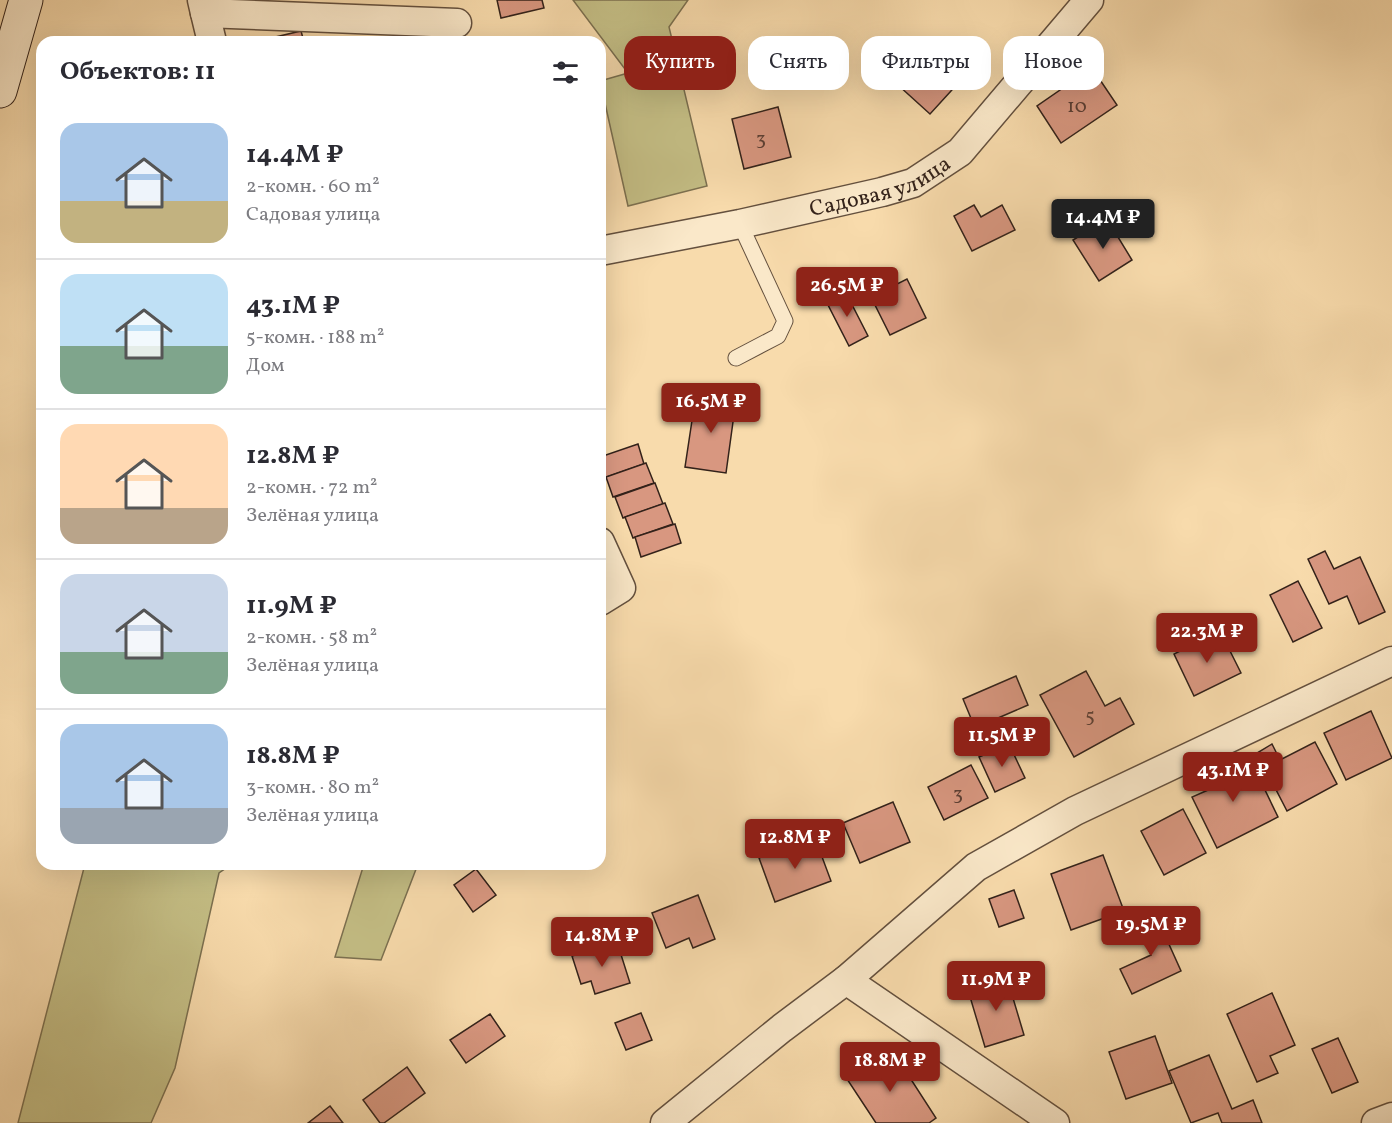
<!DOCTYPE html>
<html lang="ru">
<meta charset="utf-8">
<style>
body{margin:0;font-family:Vollkorn,serif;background:#f7f7f7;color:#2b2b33;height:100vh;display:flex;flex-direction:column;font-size:22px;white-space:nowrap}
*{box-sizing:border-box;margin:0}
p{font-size:20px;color:#7c7c81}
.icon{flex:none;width:33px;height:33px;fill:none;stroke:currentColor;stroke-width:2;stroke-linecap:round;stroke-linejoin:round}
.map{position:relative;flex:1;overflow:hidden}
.panel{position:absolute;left:36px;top:36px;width:570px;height:834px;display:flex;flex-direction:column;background:#fff;border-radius:18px;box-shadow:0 6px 24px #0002}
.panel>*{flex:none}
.guide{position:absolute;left:624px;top:36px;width:570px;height:54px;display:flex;gap:12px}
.price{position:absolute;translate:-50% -51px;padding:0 14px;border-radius:6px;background:#8f2418;color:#fff;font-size:20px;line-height:39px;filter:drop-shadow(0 2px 3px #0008)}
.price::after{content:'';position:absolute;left:50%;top:36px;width:18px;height:14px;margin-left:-9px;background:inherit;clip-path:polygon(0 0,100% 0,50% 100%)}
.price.current{background:#222;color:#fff}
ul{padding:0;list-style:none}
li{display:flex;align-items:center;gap:18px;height:150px;padding:0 24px}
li+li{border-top:2px solid #e1e1e2}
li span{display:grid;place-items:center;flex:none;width:168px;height:120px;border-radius:18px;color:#555}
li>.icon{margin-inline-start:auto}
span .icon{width:72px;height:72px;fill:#fffc;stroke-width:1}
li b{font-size:26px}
h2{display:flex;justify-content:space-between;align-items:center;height:72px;padding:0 24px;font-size:26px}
.pill{padding:0 21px;border-radius:18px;background:#fff;box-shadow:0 6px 24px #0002;font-size:21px;line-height:54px}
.pill.current{background:#8f2418;color:#fff}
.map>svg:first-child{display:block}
.green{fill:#c4be85;stroke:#7c7050;stroke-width:1.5}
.building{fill:#d89780;stroke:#33221a;stroke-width:1.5}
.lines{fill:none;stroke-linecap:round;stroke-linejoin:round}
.lane-casing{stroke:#64503e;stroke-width:17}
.street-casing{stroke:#64503e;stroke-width:31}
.secondary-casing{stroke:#33221a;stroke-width:35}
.lane{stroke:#fae8c9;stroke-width:15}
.street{stroke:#fae8c9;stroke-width:28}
.secondary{stroke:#fae8c9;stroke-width:33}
.labels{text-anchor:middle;stroke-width:6;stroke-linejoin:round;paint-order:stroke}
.number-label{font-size:20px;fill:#5c3f34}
.street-label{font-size:22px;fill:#33221a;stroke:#fae8c9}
</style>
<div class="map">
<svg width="1392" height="1123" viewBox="0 0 1392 1123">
<rect width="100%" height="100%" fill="#f8dbac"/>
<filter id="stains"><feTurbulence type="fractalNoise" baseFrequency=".00333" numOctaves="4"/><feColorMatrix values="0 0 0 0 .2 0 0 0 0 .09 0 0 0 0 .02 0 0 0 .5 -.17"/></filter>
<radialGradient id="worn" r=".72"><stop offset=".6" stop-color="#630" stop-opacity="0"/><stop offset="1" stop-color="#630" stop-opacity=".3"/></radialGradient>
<g class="green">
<path d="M573,0H688L669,27L707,186L628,206L600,81L628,73Z"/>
<path d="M85,864H232L219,873L175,1068L151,1123H18Z"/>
<path d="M364,864H418L381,960L335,957Z"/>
</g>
<g class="building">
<path d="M497,0H542L544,8L501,18Z"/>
<path d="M301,31L304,42H254Z"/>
<path d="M930,51L961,80L930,114L898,85Z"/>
<path d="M1092,68L1117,105L1061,143L1037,106Z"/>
<path d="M778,107L791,157L744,169L732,119Z"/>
<path d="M974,205L981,217L1002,205L1015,230L972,251L954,216Z"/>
<path d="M1107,219L1132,260L1099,281L1073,240Z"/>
<path d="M907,279L926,318L890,335L871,297Z"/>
<path d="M845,291L868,336L849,346L826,301Z"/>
<path d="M696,394L736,400L726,473L685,467Z"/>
<path d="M638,444L644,464L604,478L600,465V457Z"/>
<path d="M646,463L654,483L613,497L606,477Z"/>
<path d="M655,483L663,504L623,518L615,497Z"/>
<path d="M665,503L673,524L633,538L625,517Z"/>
<path d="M675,524L681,543L641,557L635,537Z"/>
<path d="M1325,551L1334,569L1360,557L1385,612L1359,624L1347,596L1329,604L1308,559Z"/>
<path d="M1298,581L1322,628L1293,642L1270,595Z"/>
<path d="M1220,631L1241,673L1194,696L1174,654Z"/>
<path d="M1086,671L1105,706L1120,698L1134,724L1074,757L1040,695Z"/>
<path d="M1016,676L1028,705L975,728L963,699Z"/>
<path d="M1371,711L1392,758L1346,780L1324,733Z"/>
<path d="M1315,742L1337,784L1287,811L1257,753L1272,744L1280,760Z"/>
<path d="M1009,744L1025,778L995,792L979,757Z"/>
<path d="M1251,761L1278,817L1217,848L1192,797L1208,790L1200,773L1220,763L1225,774Z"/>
<path d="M971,765L988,798L944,820L928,787Z"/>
<path d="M893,802L910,842L860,863L843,823Z"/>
<path d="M1183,809L1206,853L1164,875L1141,831Z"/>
<path d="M815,838L831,881L775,902L759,858Z"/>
<path d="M1103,855L1124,911L1071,930L1051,874Z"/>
<path d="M476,869L496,895L473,912L454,885Z"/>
<path d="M1014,890L1024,918L999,927L989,899Z"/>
<path d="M698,895L715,939L693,948L689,938L666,948L652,913Z"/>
<path d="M1154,911L1181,971L1132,994L1120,969L1151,955L1135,919Z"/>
<path d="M617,942L630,983L595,994L591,981L581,984L572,956Z"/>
<path d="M1007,978L1024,1035L985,1047L968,990Z"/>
<path d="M1272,993L1295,1045L1270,1056L1278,1073L1257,1082L1227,1014Z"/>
<path d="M641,1013L652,1040L626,1050L615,1023Z"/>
<path d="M490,1014L505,1036L466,1063L450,1040Z"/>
<path d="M1155,1036L1172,1083L1126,1099L1109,1052Z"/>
<path d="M1338,1038L1358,1082L1332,1093L1312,1049Z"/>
<path d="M892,1050L936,1118L929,1123H876L847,1079Z"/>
<path d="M1209,1055L1232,1109L1253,1100L1262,1123H1222L1218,1113L1191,1123L1169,1071Z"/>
<path d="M407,1067L425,1093L384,1123H380L363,1100Z"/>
<path d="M330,1106L343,1123H308Z"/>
</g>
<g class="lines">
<g class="lane-casing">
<path id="lane" d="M736,358L778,336L785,321L740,224"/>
</g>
<g class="street-casing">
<g id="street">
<path d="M202,0L205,13L457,23"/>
<path d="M205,13L212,42"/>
<path id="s1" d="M600,251L740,224L882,192L913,183L960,152L1089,0"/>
<path d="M600,542L621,588L600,601"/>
<path d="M846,980L1055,1123"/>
<path d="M665,1123L782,1028L846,980L976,867L1075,811L1392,661"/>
<path d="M1376,1123L1392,1117"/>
</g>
</g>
<g class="secondary-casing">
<path id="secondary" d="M0,91L26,0"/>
</g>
<use href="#lane" class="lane"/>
<use href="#street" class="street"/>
<use href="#secondary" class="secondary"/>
</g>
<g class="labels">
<g class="number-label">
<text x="1077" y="112">10</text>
<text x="761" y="145">3</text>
<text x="1090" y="722">5</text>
<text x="958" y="800">3</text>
</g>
<g class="street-label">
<text dy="8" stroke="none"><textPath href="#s1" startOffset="288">Садовая улица</textPath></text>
</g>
</g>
<rect width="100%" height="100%" filter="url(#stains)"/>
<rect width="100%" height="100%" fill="url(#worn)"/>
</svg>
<b class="price current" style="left:1103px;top:250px">14.4M ₽</b>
<b class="price" style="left:847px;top:318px">26.5M ₽</b>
<b class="price" style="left:711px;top:434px">16.5M ₽</b>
<b class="price" style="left:1207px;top:664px">22.3M ₽</b>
<b class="price" style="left:1002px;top:768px">11.5M ₽</b>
<b class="price" style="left:1233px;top:803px">43.1M ₽</b>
<b class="price" style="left:795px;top:870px">12.8M ₽</b>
<b class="price" style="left:1151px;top:957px">19.5M ₽</b>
<b class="price" style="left:602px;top:968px">14.8M ₽</b>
<b class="price" style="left:996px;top:1012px">11.9M ₽</b>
<b class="price" style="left:890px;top:1093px">18.8M ₽</b>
<div class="guide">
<a class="pill current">Купить</a>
<a class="pill">Снять</a>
<a class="pill">Фильтры</a>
<a class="pill">Новое</a>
</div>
<section class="panel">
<h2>Объектов: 11<svg class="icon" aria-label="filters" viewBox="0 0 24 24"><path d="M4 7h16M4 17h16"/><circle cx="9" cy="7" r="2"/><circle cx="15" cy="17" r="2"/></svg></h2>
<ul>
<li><span style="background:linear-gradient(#a9c7e8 65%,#c2b280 0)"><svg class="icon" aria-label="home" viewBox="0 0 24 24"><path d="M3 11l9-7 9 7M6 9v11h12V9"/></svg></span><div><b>14.4M ₽</b><p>2-комн. · 60 m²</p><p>Садовая улица</p></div></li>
<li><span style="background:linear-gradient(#bfe0f5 60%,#7fa58c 0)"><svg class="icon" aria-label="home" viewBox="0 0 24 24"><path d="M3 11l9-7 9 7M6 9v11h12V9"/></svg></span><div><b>43.1M ₽</b><p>5-комн. · 188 m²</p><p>Дом</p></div></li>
<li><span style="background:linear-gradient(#ffd9b3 70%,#b9a48a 0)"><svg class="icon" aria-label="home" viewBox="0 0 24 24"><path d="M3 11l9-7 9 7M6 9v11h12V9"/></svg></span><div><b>12.8M ₽</b><p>2-комн. · 72 m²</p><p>Зелёная улица</p></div></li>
<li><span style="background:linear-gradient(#c9d6e8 65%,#7fa58c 0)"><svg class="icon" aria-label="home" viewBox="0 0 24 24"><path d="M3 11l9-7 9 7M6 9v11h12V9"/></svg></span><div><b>11.9M ₽</b><p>2-комн. · 58 m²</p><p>Зелёная улица</p></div></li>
<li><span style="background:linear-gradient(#a9c7e8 70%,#9aa5b1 0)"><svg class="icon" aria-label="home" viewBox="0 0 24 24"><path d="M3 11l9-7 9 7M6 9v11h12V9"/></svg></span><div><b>18.8M ₽</b><p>3-комн. · 80 m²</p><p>Зелёная улица</p></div></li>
</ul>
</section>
</div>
